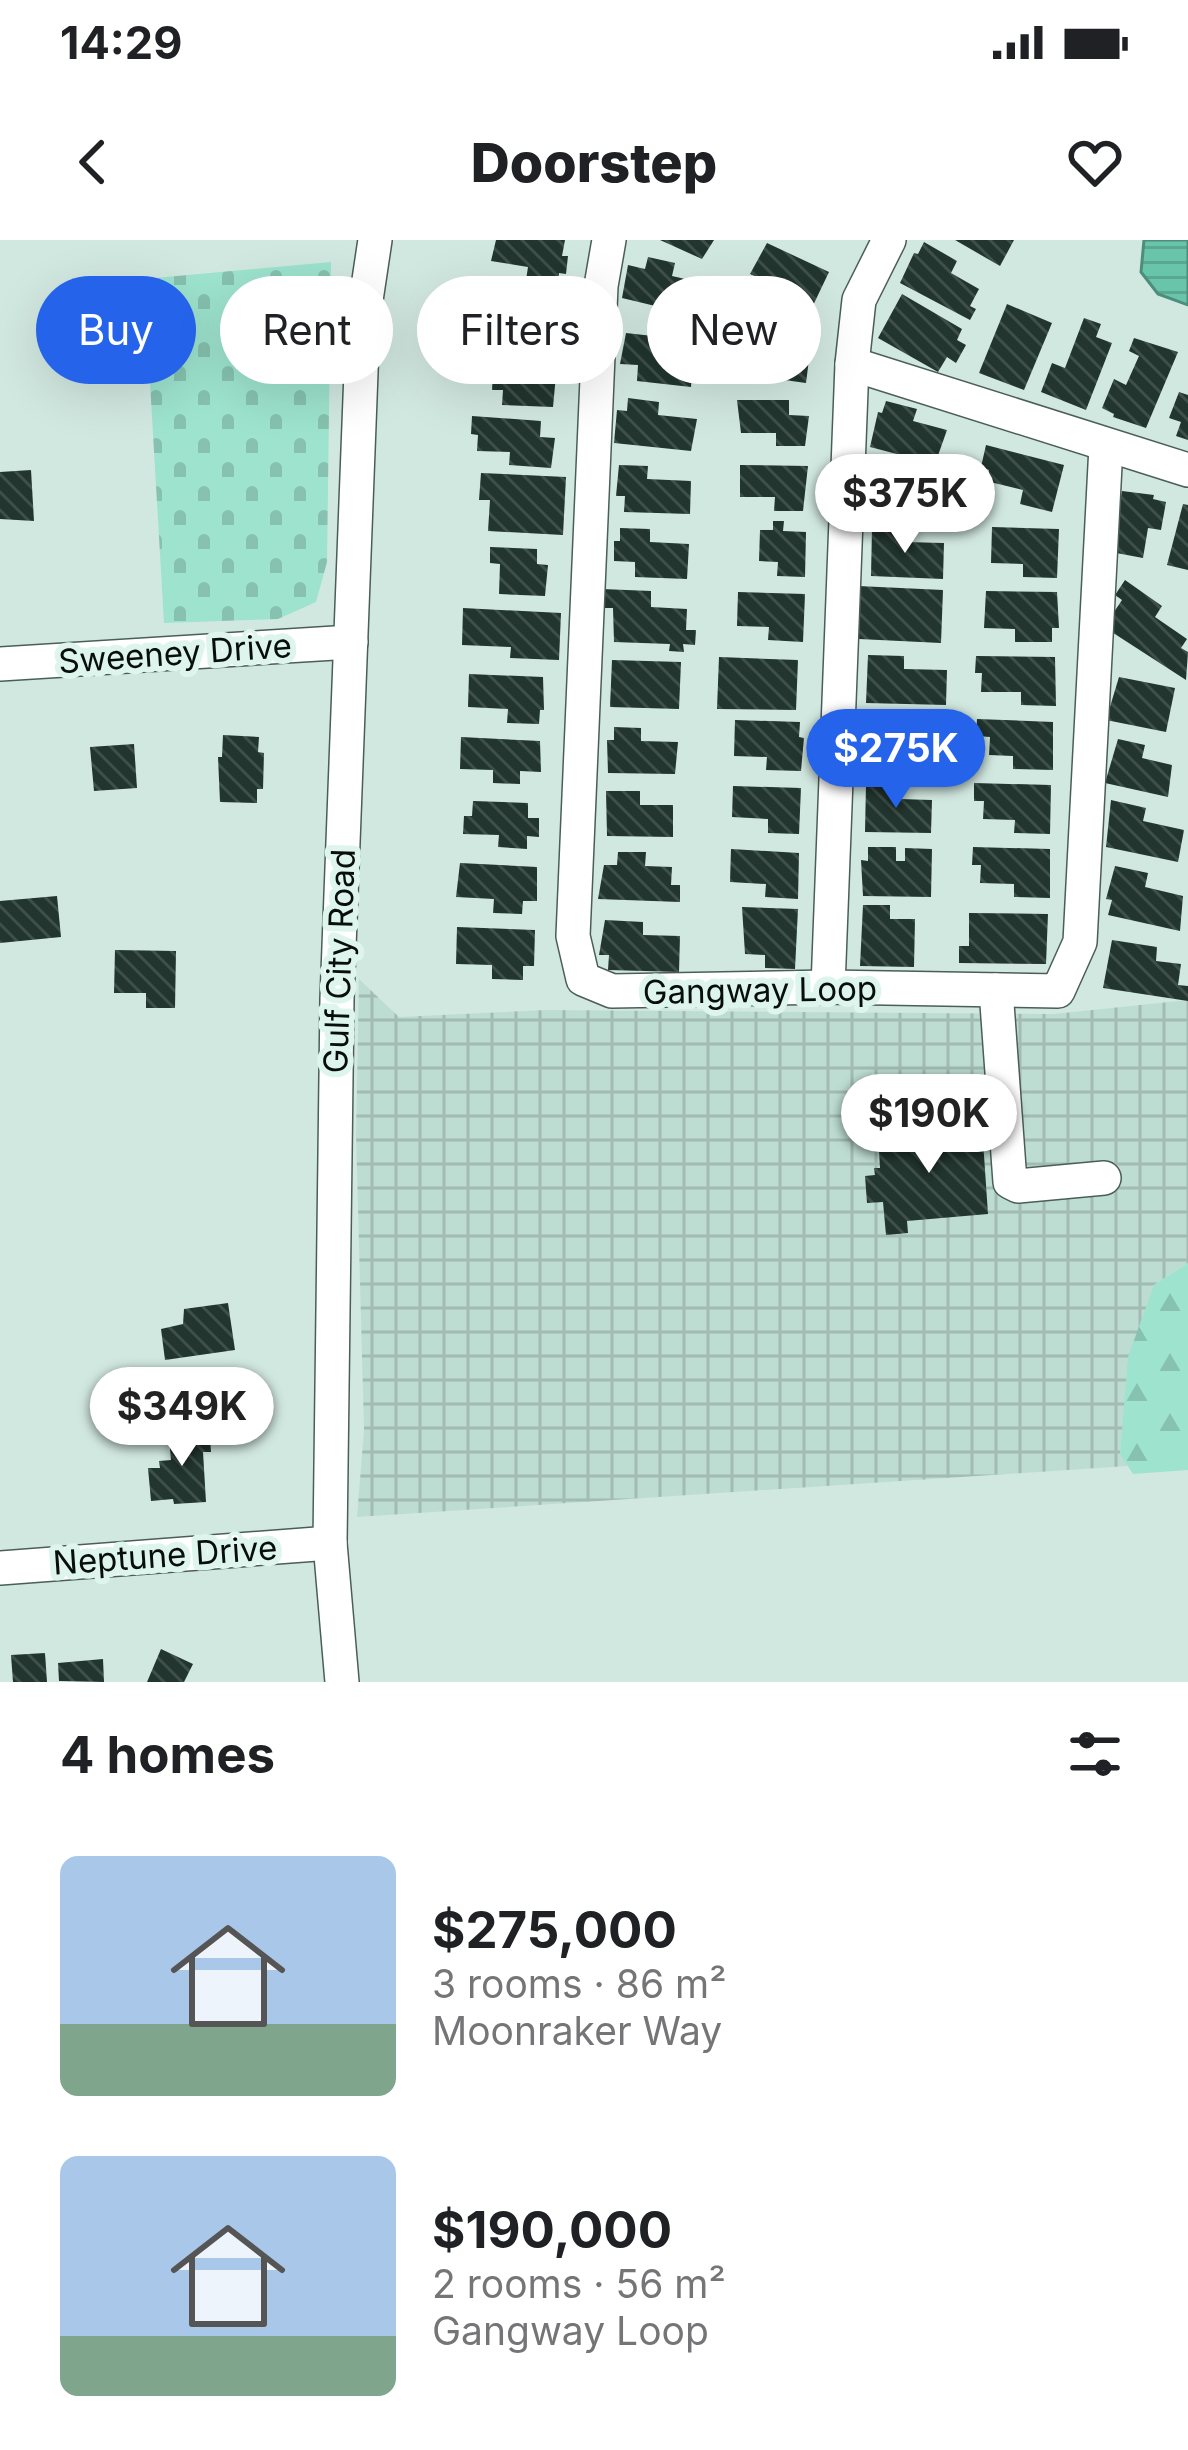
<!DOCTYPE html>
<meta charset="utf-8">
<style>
body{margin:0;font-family:Inter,sans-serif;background:#f6f6f6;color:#202124;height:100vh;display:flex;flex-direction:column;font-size:45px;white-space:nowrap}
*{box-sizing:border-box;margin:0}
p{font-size:39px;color:#757577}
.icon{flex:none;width:66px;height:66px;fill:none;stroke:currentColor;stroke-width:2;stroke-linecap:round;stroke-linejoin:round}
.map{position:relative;height:1442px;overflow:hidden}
.details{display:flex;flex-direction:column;background:#fff;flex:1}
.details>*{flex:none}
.top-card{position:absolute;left:36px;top:36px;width:1116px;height:108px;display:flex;gap:24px}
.price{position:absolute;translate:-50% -102px;padding:0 27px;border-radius:42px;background:#fff;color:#222;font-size:39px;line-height:78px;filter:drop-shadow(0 3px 6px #0008)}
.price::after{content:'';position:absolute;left:50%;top:72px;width:36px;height:27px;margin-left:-18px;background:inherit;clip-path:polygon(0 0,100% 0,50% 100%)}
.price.selected{background:#2563eb;color:#fff}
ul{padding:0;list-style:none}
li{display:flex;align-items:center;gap:36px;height:300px;padding:0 60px}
li span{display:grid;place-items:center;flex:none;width:336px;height:240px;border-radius:18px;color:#555}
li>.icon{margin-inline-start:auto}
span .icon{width:144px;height:144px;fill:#fffc;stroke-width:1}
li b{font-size:51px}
h2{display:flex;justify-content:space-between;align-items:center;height:144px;padding:0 60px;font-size:51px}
.tag{padding:0 42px;border-radius:54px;background:#fff;box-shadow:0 12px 48px #0002;font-size:42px;line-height:108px}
.tag.selected{background:#2563eb;color:#fff}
.status{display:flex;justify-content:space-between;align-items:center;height:84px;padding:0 60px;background:#fff;direction:ltr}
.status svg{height:33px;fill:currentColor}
header{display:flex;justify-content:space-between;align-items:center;height:156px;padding:0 60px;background:#fff;font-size:54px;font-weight:800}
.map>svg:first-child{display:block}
.industrial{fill:url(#industrial-grid)}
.forest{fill:url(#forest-firs)}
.cemetery{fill:url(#cemetery-stones)}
.water{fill:url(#water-rules);stroke:#4c8e7b;stroke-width:3}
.building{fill:url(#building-back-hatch)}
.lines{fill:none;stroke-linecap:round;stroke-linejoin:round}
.minor-casing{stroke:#4a5e57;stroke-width:36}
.minor{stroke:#fff;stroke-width:33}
.labels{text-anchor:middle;stroke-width:12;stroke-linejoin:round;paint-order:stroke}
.street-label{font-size:33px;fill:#070e0c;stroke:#def5ed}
</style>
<div class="status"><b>14:29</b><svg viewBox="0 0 49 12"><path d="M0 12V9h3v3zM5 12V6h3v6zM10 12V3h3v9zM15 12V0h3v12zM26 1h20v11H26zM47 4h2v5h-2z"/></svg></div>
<header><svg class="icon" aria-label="back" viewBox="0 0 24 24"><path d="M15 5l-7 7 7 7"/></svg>Doorstep<svg class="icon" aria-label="heart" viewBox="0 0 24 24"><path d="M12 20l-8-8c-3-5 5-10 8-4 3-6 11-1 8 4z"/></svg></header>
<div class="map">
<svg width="1188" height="1442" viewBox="0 0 1188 1442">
<defs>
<pattern id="industrial-grid" width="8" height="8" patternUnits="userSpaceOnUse" patternTransform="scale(3)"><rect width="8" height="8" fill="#beddd2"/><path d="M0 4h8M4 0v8" fill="none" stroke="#a2bcb3"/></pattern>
<pattern id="forest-firs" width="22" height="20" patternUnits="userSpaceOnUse" patternTransform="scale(3)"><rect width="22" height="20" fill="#9de3cd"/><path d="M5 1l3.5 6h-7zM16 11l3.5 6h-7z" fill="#86c2af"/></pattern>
<pattern id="cemetery-stones" width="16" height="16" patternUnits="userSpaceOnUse" patternTransform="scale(3)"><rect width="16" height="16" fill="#9de3cd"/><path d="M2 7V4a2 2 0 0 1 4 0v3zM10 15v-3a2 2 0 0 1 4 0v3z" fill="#86c2af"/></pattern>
<pattern id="water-rules" width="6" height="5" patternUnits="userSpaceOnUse" patternTransform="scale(3)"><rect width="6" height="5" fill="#69c5aa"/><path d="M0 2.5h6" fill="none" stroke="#5aa891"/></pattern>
<pattern id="building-back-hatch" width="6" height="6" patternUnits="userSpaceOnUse" patternTransform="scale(3)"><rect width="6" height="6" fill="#22352f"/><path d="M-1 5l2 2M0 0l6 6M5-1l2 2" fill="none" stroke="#3f4f4a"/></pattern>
</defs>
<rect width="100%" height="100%" fill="#d1e8e0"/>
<path class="industrial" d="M359,739L399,777L546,770L1054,774L1188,760V1023L1154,1045L1120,1213L1128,1226L357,1277L364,1190L356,894Z"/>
<path class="forest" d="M1188,1023V1230L1133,1234L1120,1214L1128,1117L1154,1045Z"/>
<path class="cemetery" d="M331,22L327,322L316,362L278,379L164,383L144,39Z"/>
<path class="water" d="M1144,0H1188V65L1158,54L1141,32Z"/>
<g class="building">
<path d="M496,0H565L562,16H568L566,34L559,33L558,45L526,40L528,27L491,21Z"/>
<path d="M660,0H714L702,19Z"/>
<path d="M955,0H1014L1000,26Z"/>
<path d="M924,2L957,21L951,33L979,49L970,66L976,69L970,80L900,43L914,13L918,14Z"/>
<path d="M767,3L829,32L808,76L778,63L784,50L750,34Z"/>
<path d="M648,17L675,23L672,36L707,44L697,76L622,58L628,25L645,29Z"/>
<path d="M487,53L531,55L530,70L559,72L554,103L527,102L528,88L485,85Z"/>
<path d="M902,54L962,89L957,100L966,105L956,123L947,117L938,132L878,98Z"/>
<path d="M1007,64L1052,83L1024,150L979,133Z"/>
<path d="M1084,78L1101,84L1096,97L1112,103L1086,170L1041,152L1052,123L1065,128Z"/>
<path d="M744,85L812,96L806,143L770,138L772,125L737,119Z"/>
<path d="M626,93L662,97L661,110L702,114L700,133L692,132L691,147L637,141L638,125L620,124Z"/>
<path d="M1134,98L1178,112L1146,188L1113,177L1114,174L1102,168L1114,139L1126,145L1139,116L1129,111Z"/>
<path d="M500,117L531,118L530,134L556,135L553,167L502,165L503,150H492L493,132H500Z"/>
<path d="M1179,152L1188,155V200L1176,196L1181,182L1169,178Z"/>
<path d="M628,158L659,162L658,175L697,179L691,211L614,203L617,170L627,171Z"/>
<path d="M737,160H789V175L809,176L805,206H776V193H741Z"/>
<path d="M886,161L917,169L913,181L947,190L935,224L870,207L878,172L882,173Z"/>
<path d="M472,176L541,181L540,197L555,198L551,228L509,225L510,212L477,211L478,195L471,194Z"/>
<path d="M986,205L1064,225L1052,272L1020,264L1023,250L986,241L989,230L981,227Z"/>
<path d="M880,224L921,230L920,244L942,247L937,279L878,273L880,257L871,256L873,236H879Z"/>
<path d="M619,225L648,226L647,239L691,241L690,274L624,272L625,256H616Z"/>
<path d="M740,225L808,226L803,271H774L775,257H740Z"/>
<path d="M31,230L34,281L0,279V232Z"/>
<path d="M481,233L566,237L563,295L488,291L490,260H479Z"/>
<path d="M1122,251L1154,255L1153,259L1166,262L1161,290L1148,288L1143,318L1111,312Z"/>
<path d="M1183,264L1188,265V330L1167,325Z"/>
<path d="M773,281H784L783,291L806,292L805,337L777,336L778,322L759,321L760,290H773Z"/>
<path d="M992,287L1059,289L1057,338L1023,337V324L991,323Z"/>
<path d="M620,288L650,289V302L689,304L687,339L635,337V322L614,321V301H620Z"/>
<path d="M872,288L905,289V302L944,303L943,339L871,336Z"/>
<path d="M490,307L537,309V324L548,325L545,356L499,354L500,324L490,323Z"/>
<path d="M1125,340L1162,366L1155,377L1187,399L1181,408L1188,412L1186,440L1104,387L1122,360L1115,355Z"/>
<path d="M858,346L943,350L941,403L859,399Z"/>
<path d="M602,349L651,351V367L687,369L686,390H696L695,405L683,404L684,412L669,411L670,404L614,402L613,368H601Z"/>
<path d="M986,351L1057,352L1059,388H1052V402H1015V389L984,388Z"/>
<path d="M738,352L805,354L803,402L768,400L769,387L737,386Z"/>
<path d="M463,368L561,373L559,420L510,418L511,407L462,405Z"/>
<path d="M868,415L904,416V429L947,430L946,465L866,463Z"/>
<path d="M976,416L1055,417L1056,466L1021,465V452H981L982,433H975Z"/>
<path d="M719,417L798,420L796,470L717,469Z"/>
<path d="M612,420L681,422L679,469L610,467Z"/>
<path d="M469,434L543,437L544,470H540L539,484L507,483L508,469L468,467Z"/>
<path d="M1119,437L1175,448L1166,492L1106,480Z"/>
<path d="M867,479L905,480L904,493L941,495L938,530L867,527Z"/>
<path d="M977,479L1053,482V530L1013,529V516L989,515L990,497L976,496Z"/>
<path d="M735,480L800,482L799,497L804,498L801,531L766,530L767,517L734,516Z"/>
<path d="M614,487L641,488V501L678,502L675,534L608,533L607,500H614Z"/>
<path d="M223,495L259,497L258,512L264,513L263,549H257V563L220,562L218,517H222Z"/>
<path d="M461,497L540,501L541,532L520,531V544L493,543V530L460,529Z"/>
<path d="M1118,499L1145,505L1142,518L1172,525L1168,557L1105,543Z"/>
<path d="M134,504L137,548L94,551L90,507Z"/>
<path d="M974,543L1051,545L1050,594L1014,593L1015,580L983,579L984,561H974Z"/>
<path d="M866,544L901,545L900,559L932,560L931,593L865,592Z"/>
<path d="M733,546L801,548L799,594L768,593V579L732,577Z"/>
<path d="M606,551H640V565H673V597L607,596Z"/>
<path d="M1111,560L1146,568L1143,581L1184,590L1178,622L1106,607Z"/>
<path d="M473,561L528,563V578H539V597L527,596V609L498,607L499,595L463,594L464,576H472Z"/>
<path d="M868,607H896V621H905V608L932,609L931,657L863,656L861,620L868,621Z"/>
<path d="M973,607L1050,609V658L1014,657V644L980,643L981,625H972Z"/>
<path d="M731,609L799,613L798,659L765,657L766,644L730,642Z"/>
<path d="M618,612H646L645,626L672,627L671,645H680V662L598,659L604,625H617Z"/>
<path d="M460,623L537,627V661H523L522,674L493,673L494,659L456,657Z"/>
<path d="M1115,626L1148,633L1145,647L1183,656L1180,691L1108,675L1112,660L1106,659Z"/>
<path d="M57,656L61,697L0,703V661Z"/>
<path d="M863,665H890V679H915L914,727L860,726Z"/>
<path d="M742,667L798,669L795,729L765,728V715L745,714Z"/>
<path d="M969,673L1048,674L1046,724L959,723V706H969Z"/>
<path d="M605,680L643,682V695L680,696L679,732L608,730L609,715H599Z"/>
<path d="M457,687L535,690L534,726H523V740L492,739V725L456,724Z"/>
<path d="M1112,700L1157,707L1156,721L1181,724L1178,745L1188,746V761L1103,748Z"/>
<path d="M115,710L176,711L175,768H146V753H114Z"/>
<path d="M982,886L988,974L907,981L908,993L886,995L883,962L867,963L865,936L875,935L874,928H880L878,895Z"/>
<path d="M228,1063L235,1110L165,1120L161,1089L183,1084L184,1069Z"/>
<path d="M168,1188H200V1198H210L211,1212H203L206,1262L174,1264L173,1259L151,1261L148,1228H160L159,1221L171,1220Z"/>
<path d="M161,1409L193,1424L184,1442H147Z"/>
<path d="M45,1413L47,1442H13L11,1415Z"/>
<path d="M103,1419L104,1442L59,1441L58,1423Z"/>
</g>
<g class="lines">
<g class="minor-casing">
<g id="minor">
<path d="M609,0L601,46L573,696L583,739L612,751L828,747L1058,751L1080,702L1106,206"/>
<path d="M852,124L1188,230"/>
<path d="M0,424L351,402"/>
<path d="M828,747L852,124L859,60L889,0"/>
<path d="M996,750L1010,942L1018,946L1104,938"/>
<path d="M0,1328L330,1303"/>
<path d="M342,1442L330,1303L337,759L363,80L375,0"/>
</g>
</g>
<use href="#minor" class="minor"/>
</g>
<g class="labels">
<g class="street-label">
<text transform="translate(175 413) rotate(-4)" y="12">Sweeney Drive</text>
<text transform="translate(339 721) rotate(-88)" y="12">Gulf City Road</text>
<text transform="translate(760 750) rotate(-1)" y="12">Gangway Loop</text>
<text transform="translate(165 1315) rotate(-4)" y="12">Neptune Drive</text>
</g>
</g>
</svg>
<b class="price" style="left:905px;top:316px">$375K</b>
<b class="price selected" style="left:896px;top:571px">$275K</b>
<b class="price" style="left:929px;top:936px">$190K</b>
<b class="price" style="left:182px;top:1229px">$349K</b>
<div class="top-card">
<a class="tag selected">Buy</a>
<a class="tag">Rent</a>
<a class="tag">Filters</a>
<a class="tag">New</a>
</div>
</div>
<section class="details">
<h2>4 homes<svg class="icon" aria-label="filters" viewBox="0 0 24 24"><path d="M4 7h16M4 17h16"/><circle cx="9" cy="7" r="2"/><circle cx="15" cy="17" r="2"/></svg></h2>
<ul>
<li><span style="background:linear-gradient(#a9c7e8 70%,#7fa58c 0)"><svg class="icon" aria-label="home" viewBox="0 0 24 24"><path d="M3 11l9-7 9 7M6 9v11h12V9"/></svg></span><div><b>$275,000</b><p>3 rooms · 86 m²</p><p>Moonraker Way</p></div></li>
<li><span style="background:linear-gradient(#a9c7e8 75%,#7fa58c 0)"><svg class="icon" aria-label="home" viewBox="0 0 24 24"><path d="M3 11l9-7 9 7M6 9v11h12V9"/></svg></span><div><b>$190,000</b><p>2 rooms · 56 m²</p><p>Gangway Loop</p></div></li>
</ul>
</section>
